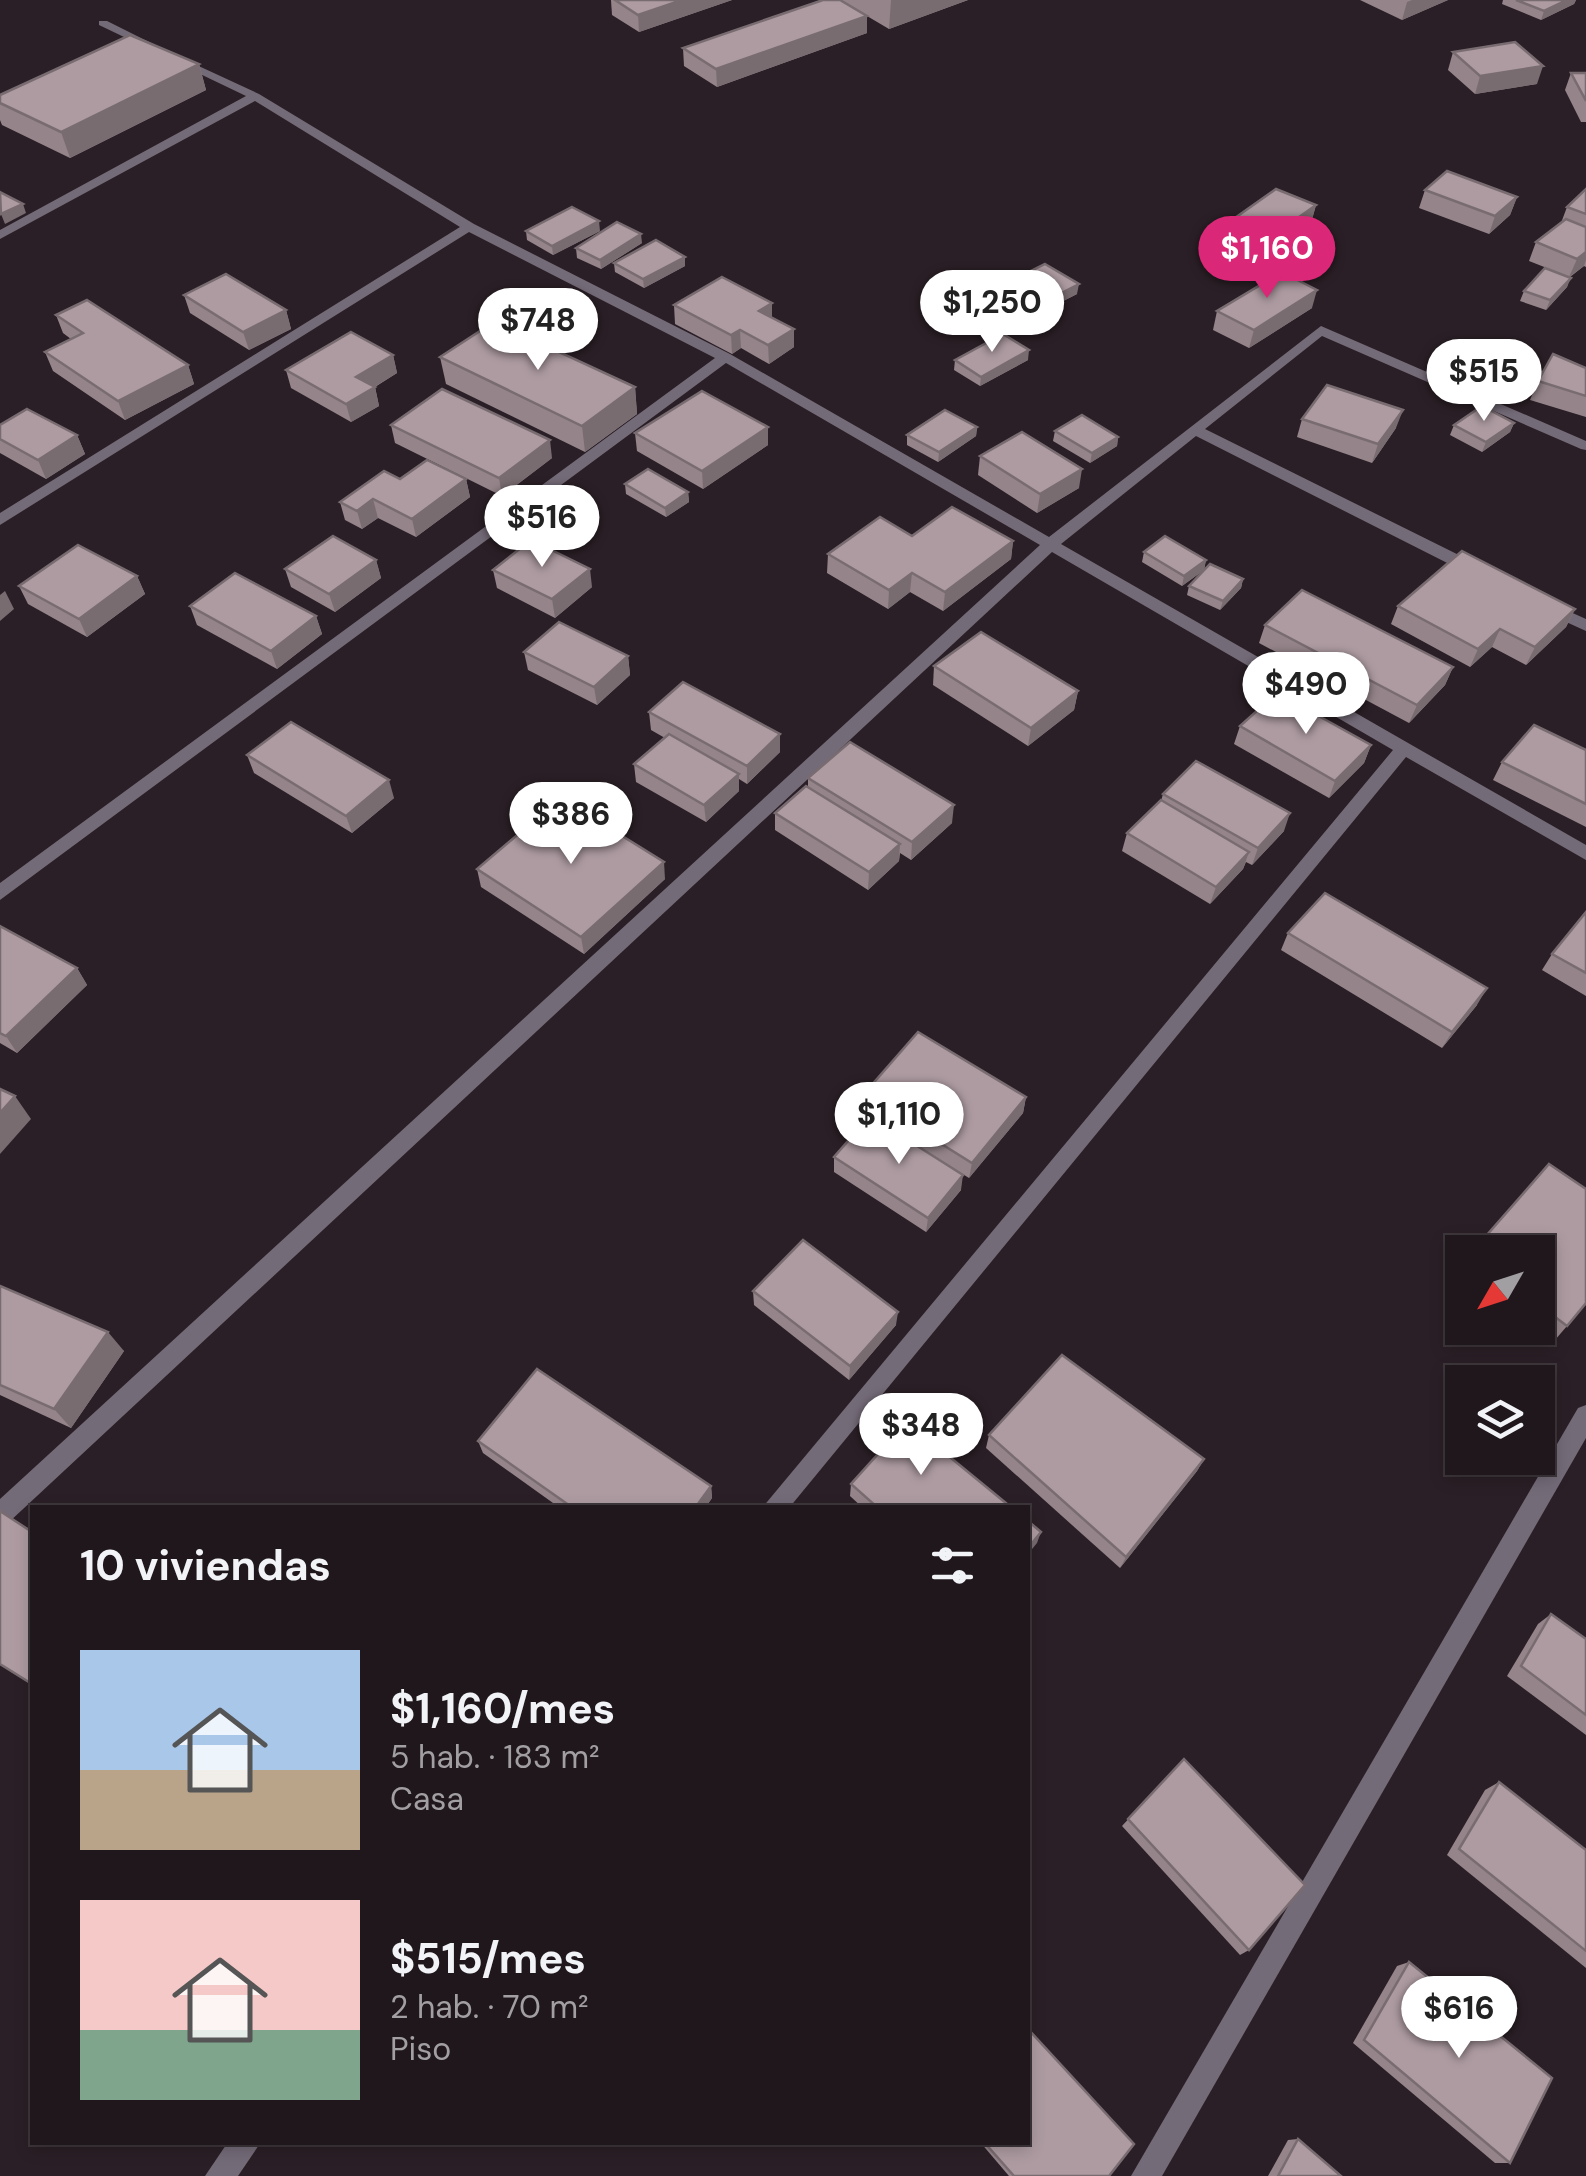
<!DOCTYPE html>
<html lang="es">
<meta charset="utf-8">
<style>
body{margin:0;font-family:"DM Sans",sans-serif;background:#2d2429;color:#f1f3f6;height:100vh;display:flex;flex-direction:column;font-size:38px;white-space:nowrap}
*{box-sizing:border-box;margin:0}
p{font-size:32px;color:#a29fa3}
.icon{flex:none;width:55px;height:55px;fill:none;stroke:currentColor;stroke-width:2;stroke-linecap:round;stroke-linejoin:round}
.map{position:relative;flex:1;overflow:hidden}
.sheet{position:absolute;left:30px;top:1505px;width:1000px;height:640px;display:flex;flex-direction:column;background:#20171c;border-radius:0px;box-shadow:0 5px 15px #0003,0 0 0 2px #3d363b}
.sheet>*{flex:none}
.needle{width:65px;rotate:231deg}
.controls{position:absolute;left:1445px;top:1235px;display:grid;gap:20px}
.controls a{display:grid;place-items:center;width:110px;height:110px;border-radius:0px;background:#20171c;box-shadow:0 5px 15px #0003,0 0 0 2px #3d363b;font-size:50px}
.price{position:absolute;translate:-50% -85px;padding:0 22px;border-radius:35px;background:#fff;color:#222;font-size:32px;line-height:65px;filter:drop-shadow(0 2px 5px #0008)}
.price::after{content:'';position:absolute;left:50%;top:60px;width:30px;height:22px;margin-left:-15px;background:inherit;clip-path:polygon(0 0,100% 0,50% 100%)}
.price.active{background:#db2777;color:#fff}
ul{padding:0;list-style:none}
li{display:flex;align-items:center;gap:30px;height:250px;padding:0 50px}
li span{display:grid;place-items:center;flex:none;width:280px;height:200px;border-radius:0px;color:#555}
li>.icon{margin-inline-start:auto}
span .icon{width:120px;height:120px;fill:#fffc;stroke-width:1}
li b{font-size:42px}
h2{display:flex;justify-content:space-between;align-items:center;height:120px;padding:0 50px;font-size:42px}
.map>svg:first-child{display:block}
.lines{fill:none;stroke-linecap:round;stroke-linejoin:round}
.street{fill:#746b78;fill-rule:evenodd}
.wall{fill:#95858a}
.shaded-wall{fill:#796c71}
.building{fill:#ad9ba1;stroke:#796c71;stroke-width:2.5}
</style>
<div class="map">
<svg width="1586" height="2176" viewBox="0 0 1586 2176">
<rect width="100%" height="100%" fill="#2a1f26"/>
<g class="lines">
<g class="street">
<path d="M99,21H107L157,46L147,48L99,25Z"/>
<path d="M177,56L259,94L474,224L730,354L1049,537L1321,326L1586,441V450L1581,449L1322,336L1205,429L1483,567V575H1471L1196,436L1061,544L1586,845V860L1406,757L789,1508H762L1393,750L1052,552L8,1523L0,1526V1499L1040,545L726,363L0,900V883L715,358L469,232L0,525V513L460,227L255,101L0,239V230L246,96L173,61L171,59Z"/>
<path d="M1548,602L1586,619V631L1542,611L1540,607Z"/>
<path d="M1586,1405V1438L1162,2176H1131L1578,1408Z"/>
<path d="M228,2142H261L238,2176H205Z"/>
</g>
</g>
<g class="wall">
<path d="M611,0H732L639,32L612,15Z"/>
<path d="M823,0H968L889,29L867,16V33L717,87L684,66L683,48Z"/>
<path d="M1360,0H1448L1402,20Z"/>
<path d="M1503,0H1576L1574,4L1541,20L1502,4Z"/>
<path d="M1453,52L1537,84L1475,94L1448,70Z"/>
<path d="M199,64L206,90L70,158L2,125L0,120V95Z"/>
<path d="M1571,73H1586V122H1581L1565,90Z"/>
<path d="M1586,189V267L1584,266L1570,277L1567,287L1546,310L1520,301L1524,291L1562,274L1529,261L1536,242L1561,223L1567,207Z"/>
<path d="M1425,190L1517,197L1510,215L1489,234L1419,208Z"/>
<path d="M1316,205L1311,223L1260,260L1221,243L1225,225Z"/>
<path d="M526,231H600L553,255L527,240Z"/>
<path d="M642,243L601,269L577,258L576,248Z"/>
<path d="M685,257V266L644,288L615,272L614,263Z"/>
<path d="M999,287L1077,294L1032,317L998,297Z"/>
<path d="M184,295L286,310L291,329L249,350L190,313Z"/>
<path d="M674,305L772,318L794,347L769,364L741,348L732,354L675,324Z"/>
<path d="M1312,308L1249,348L1213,330L1217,311Z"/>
<path d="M56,315L188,365L194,384L125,420L53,371L45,352L71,339L63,333Z"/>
<path d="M393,355L397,373L375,387L379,406L351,422L291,388L286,370Z"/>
<path d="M440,357L635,387L637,414L585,452L446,384Z"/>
<path d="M955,360H1028L980,386L954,370Z"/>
<path d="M1586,368V417L1530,400L1538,381Z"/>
<path d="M1302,419L1396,428L1372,463L1297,437Z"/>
<path d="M1514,423L1510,432L1482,452L1450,435L1454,425Z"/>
<path d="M0,425L77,435L85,454L46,479L0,453Z"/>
<path d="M391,425L552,458L502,496L395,443Z"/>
<path d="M977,427L976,436L938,462L907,445V435Z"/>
<path d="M1055,431L1118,437L1117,446L1090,463L1053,441Z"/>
<path d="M635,433L768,445L703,489L637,451Z"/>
<path d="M980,456L1079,488L1037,513L978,475Z"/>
<path d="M400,479H466L470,497L416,537L378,518L362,529L345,520L340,502Z"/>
<path d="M625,484L688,492L689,502L666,517L626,494Z"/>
<path d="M1013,541L1011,559L943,611L910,592L888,609L827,573L828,554Z"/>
<path d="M1144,552L1206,560L1204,570L1182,586L1142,562Z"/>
<path d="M376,560L381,578L335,612L291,587L285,569Z"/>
<path d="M493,570L592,587L555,618L497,588Z"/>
<path d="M137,576L145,594L87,637L28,604L19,586Z"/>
<path d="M1243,579L1241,588L1220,610L1187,595L1189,586Z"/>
<path d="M190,606L316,616L322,634L277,669L197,625Z"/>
<path d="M1398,606L1575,609L1566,627L1526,665L1492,647L1470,667L1391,624Z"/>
<path d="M1265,625L1453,667L1445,685L1409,723L1259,643Z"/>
<path d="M524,652L628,656L630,675L597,705L528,670Z"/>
<path d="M934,666L1078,691L1074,710L1028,746L933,685Z"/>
<path d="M649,712L780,734V752L747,784L739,779V791L706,822L636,782L634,764L665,738L651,730Z"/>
<path d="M1240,726L1371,745L1364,763L1329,798L1234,744Z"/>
<path d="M1586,750V827L1493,780L1502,762Z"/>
<path d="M247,755L394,798L352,833L254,773Z"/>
<path d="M808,778L952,823L911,860L900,853L899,861L868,890L775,830V813L808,787Z"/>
<path d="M1163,794L1284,831L1252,865L1246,862L1243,869L1210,904L1122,851L1127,833L1161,801Z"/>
<path d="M477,869L665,879L584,954L481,887Z"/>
<path d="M1586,912V996L1542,970L1552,954Z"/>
<path d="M0,926L77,968L87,985L17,1053L0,1043Z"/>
<path d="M1288,933L1477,1005L1442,1048L1281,950Z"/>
<path d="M863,1095L1026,1097L1023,1113L969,1178L862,1111Z"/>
<path d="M834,1157L961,1190L926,1232L834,1172Z"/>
<path d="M1538,1252L1567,1326L1555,1340L1538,1327Z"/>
<path d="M0,1286L124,1351L71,1428L0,1395Z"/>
<path d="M753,1291L896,1325L849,1380L754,1305Z"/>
<path d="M989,1435L1204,1459L1197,1471L1120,1568L986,1448Z"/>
<path d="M478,1441L711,1486L712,1498L705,1508H560L483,1453Z"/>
<path d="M851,1484L1012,1508H863L850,1496Z"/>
<path d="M1551,1614L1586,1639V1735L1507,1676L1538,1624Z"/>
<path d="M1184,1759L1249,1950L1240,1955L1122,1826Z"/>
<path d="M1499,1782L1586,1850V1968L1447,1855L1485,1790Z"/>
<path d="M1409,1962L1510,2163H1495L1353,2043L1397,1966Z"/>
<path d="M1298,2139L1341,2176H1268L1288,2140Z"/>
<path d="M980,2142H1028L1109,2176H1009Z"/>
</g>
<g class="shaded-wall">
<path d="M682,0H732L639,32L638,15Z"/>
<path d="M891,0H968L889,29Z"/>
<path d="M1412,0H1448L1402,20L1407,2Z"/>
<path d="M1567,0H1576L1574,4L1541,20L1544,11Z"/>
<path d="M867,16V33L717,87L716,69Z"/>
<path d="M199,64L206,90L70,158L61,132Z"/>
<path d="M1543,66L1537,84L1475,94L1480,76Z"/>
<path d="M1517,197L1510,215L1489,234L1495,216Z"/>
<path d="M23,204L26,213L5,224L1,214Z"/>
<path d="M1316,205L1311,223L1260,260L1264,242Z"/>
<path d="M599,221L600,231L553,255L552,246Z"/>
<path d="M641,234L642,243L601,269L600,260Z"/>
<path d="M1586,252V260L1584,266L1569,277L1577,259Z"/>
<path d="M685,257V266L644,288L643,279Z"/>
<path d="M1571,278L1567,287L1546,310L1550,300Z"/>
<path d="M1079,284L1077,294L1032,317L1034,307Z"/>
<path d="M1317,290L1312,308L1249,348L1254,330Z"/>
<path d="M772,303V322L759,311Z"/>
<path d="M286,310L291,329L249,350L243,332Z"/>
<path d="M794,329V347L769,364L768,345Z"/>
<path d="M740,330L741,348L732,354L731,335Z"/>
<path d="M1029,350L1028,360L980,386L981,377Z"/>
<path d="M393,355L397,373L361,395L356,377Z"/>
<path d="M188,365L194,384L125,420L118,401Z"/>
<path d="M375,387L379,406L351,422L346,404Z"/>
<path d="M635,387L637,414L585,452L582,426Z"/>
<path d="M1403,410L1396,428L1372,463L1378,444Z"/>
<path d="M1514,423L1510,432L1482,452L1486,442Z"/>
<path d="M768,427V445L703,489L702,471Z"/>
<path d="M977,427L976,436L938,462L939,452Z"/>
<path d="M77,435L85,454L46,479L38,460Z"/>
<path d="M1118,437L1117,446L1090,463L1092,453Z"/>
<path d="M550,440L552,458L502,496L499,478Z"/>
<path d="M1082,469L1079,488L1037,513L1040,494Z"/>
<path d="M466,479L470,497L416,537L412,519Z"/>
<path d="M688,492L689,502L666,517L665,508Z"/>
<path d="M373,499L378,518L362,529L357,511Z"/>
<path d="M1013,541L1011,559L943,611L945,592Z"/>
<path d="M376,560L381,578L335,612L329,594Z"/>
<path d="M1206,560L1204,570L1182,586L1184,576Z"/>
<path d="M590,569L592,587L555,618L552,599Z"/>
<path d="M912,573L910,592L888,609L889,590Z"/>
<path d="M137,576L145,594L87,637L79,619Z"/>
<path d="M1243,579L1241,588L1220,610L1223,601Z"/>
<path d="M5,591L14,609L0,621V595Z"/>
<path d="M1575,609L1566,627L1526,665L1535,647Z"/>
<path d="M316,616L322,634L277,669L271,651Z"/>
<path d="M1500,629L1492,647L1470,667L1478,649Z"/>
<path d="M628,656L630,675L597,705L594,687Z"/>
<path d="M1453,667L1445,685L1409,723L1417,705Z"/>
<path d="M1078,691L1074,710L1028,746L1031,728Z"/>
<path d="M780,734V752L747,784V766Z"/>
<path d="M1371,745L1364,763L1329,798L1335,781Z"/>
<path d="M739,774V791L706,822L704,805Z"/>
<path d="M389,780L394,798L352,833L346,816Z"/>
<path d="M954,805L952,823L911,860L912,842Z"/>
<path d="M1290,813L1284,831L1252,865L1258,848Z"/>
<path d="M900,844L899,861L868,890L869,872Z"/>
<path d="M1249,852L1243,869L1210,904L1216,887Z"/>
<path d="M664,862L665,879L584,954L581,937Z"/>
<path d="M77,968L87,985L17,1053L6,1036Z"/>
<path d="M1487,988L1477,1005L1442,1048L1452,1032Z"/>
<path d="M15,1096L31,1119L0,1154V1113Z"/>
<path d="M1026,1097L1023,1113L969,1178L972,1163Z"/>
<path d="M963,1175L961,1190L926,1232L928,1218Z"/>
<path d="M898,1312L896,1325L849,1380L850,1366Z"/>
<path d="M108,1332L124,1351L71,1428L54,1409Z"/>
<path d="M1204,1459L1197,1471L1120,1568L1126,1557Z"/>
<path d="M711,1486L712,1498L705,1508H695Z"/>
<path d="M1041,1532L1037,1543L1028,1554V1548Z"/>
</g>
<g class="building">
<path d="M615,0H682L638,15Z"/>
<path d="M823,0H840L867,16L716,69L683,48Z"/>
<path d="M1516,0H1567L1544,11Z"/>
<path d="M130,35L199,64L61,132L0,103V95Z"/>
<path d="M1515,42L1543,66L1480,76L1453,52Z"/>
<path d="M1571,73H1586V101Z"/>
<path d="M1447,171L1517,197L1495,216L1425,190Z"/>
<path d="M1276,189L1316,205L1264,242L1225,225Z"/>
<path d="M1586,189V214L1567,207Z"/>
<path d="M0,192L23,204L1,214Z"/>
<path d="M572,207L599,221L552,246L526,231Z"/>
<path d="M1566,219L1586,227V252L1577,259L1536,242Z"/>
<path d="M617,222L641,234L600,260L576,248Z"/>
<path d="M656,240L685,257L643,279L614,263Z"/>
<path d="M1045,264L1079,284L1034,307L999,287Z"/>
<path d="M1545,268L1571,278L1550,300L1524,291Z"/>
<path d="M1282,272L1317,290L1254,330L1217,311Z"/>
<path d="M226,274L286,310L243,332L184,295Z"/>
<path d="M722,277L772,303L759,311L794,329L768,345L740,330L731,335L674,305Z"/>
<path d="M87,300L188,365L118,401L45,352L83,333L56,315Z"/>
<path d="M494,322L635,387L582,426L440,357Z"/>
<path d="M351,332L393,355L356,377L375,387L346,404L286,370Z"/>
<path d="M1003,334L1029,350L981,377L955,360Z"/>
<path d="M1553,354L1586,368V396L1538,381Z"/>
<path d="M1327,385L1403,410L1378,444L1302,419Z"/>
<path d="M442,389L550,440L499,478L391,425Z"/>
<path d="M702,391L768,427L702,471L635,433Z"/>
<path d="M1482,406L1514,423L1486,442L1454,425Z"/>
<path d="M27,409L77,435L38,460L0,439V425Z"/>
<path d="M945,410L977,427L939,452L907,435Z"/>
<path d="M1082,415L1118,437L1092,453L1055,431Z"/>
<path d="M1022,432L1082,469L1040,494L980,456Z"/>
<path d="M427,460L466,479L412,519L373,499L357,511L340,502L384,471L400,479Z"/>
<path d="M648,469L688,492L665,508L625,484Z"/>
<path d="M952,507L1013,541L945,592L912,573L889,590L828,554L880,517L912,536Z"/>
<path d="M333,536L376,560L329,594L285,569Z"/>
<path d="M1165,536L1206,560L1184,576L1144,552Z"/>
<path d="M531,540L590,569L552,599L493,570Z"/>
<path d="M78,545L137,576L79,619L19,586Z"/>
<path d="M1462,551L1575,609L1535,647L1500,629L1478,649L1398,606Z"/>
<path d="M1210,564L1243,579L1223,601L1189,586Z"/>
<path d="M235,573L316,616L271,651L190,606Z"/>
<path d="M1302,590L1453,667L1417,705L1265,625Z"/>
<path d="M559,622L628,656L594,687L524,652Z"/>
<path d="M981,632L1078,691L1031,728L934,666Z"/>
<path d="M683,682L780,734L747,766L649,712Z"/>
<path d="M1277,693L1371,745L1335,781L1240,726Z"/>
<path d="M291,722L389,780L346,816L247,755Z"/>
<path d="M1534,725L1586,750V804L1502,762Z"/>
<path d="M669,734L739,774L704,805L634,764Z"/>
<path d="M850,742L954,805L912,842L808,778Z"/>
<path d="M1196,761L1290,813L1258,848L1163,794Z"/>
<path d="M806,786L900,844L869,872L775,813Z"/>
<path d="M561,798L664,862L581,937L477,869Z"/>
<path d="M1161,800L1249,852L1216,887L1127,833Z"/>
<path d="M1325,893L1487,988L1452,1032L1288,933Z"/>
<path d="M1586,912V973L1552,954Z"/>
<path d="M0,926L77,968L6,1036L0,1033Z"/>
<path d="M918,1032L1026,1097L972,1163L863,1095Z"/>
<path d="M0,1089L15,1096L0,1113Z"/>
<path d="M870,1116L963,1175L928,1218L834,1157Z"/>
<path d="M1549,1164L1586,1189V1303L1567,1326L1538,1304V1252H1472Z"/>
<path d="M803,1240L898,1312L850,1366L753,1291Z"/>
<path d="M0,1286L108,1332L54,1409L0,1385Z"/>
<path d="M1062,1355L1204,1459L1126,1557L989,1435Z"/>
<path d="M537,1369L711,1486L695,1508H573L478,1441Z"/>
<path d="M907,1422L1012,1508H878L851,1484Z"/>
<path d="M0,1511L32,1532V1684L0,1664Z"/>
<path d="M1028,1521L1041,1532L1028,1548Z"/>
<path d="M1551,1614L1586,1639V1715L1521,1666Z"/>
<path d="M1184,1759L1305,1885L1249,1950L1128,1819Z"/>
<path d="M1499,1782L1586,1850V1951L1459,1849Z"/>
<path d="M1409,1962L1552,2078L1510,2163L1364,2040Z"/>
<path d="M1028,2029L1134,2144L1109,2176H1014L984,2142H1028Z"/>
<path d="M1298,2139L1341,2176H1278Z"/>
</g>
</svg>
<div class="controls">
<a><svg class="needle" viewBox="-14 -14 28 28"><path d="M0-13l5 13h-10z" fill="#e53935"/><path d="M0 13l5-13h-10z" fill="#a29fa3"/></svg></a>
<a><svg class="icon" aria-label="layers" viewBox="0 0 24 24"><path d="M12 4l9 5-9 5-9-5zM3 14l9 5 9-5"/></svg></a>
</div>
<b class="price active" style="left:1267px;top:301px">$1,160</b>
<b class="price" style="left:992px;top:355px">$1,250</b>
<b class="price" style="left:538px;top:373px">$748</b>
<b class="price" style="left:1484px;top:424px">$515</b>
<b class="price" style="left:542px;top:570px">$516</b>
<b class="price" style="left:1306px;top:737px">$490</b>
<b class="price" style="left:571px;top:867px">$386</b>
<b class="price" style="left:899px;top:1167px">$1,110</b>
<b class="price" style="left:921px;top:1478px">$348</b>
<b class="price" style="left:1459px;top:2061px">$616</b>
<section class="sheet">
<h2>10 viviendas<svg class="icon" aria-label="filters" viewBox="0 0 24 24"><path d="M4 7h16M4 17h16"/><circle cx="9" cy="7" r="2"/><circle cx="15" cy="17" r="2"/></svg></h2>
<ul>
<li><span style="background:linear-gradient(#a9c7e8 60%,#b9a48a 0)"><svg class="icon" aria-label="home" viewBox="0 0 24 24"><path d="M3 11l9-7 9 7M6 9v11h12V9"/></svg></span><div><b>$1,160/mes</b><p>5 hab. · 183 m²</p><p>Casa</p></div></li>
<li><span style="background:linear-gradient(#f6c9c9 65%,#7fa58c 0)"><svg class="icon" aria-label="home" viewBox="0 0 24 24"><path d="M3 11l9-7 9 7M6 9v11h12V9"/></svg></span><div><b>$515/mes</b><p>2 hab. · 70 m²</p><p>Piso</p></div></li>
</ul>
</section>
</div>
